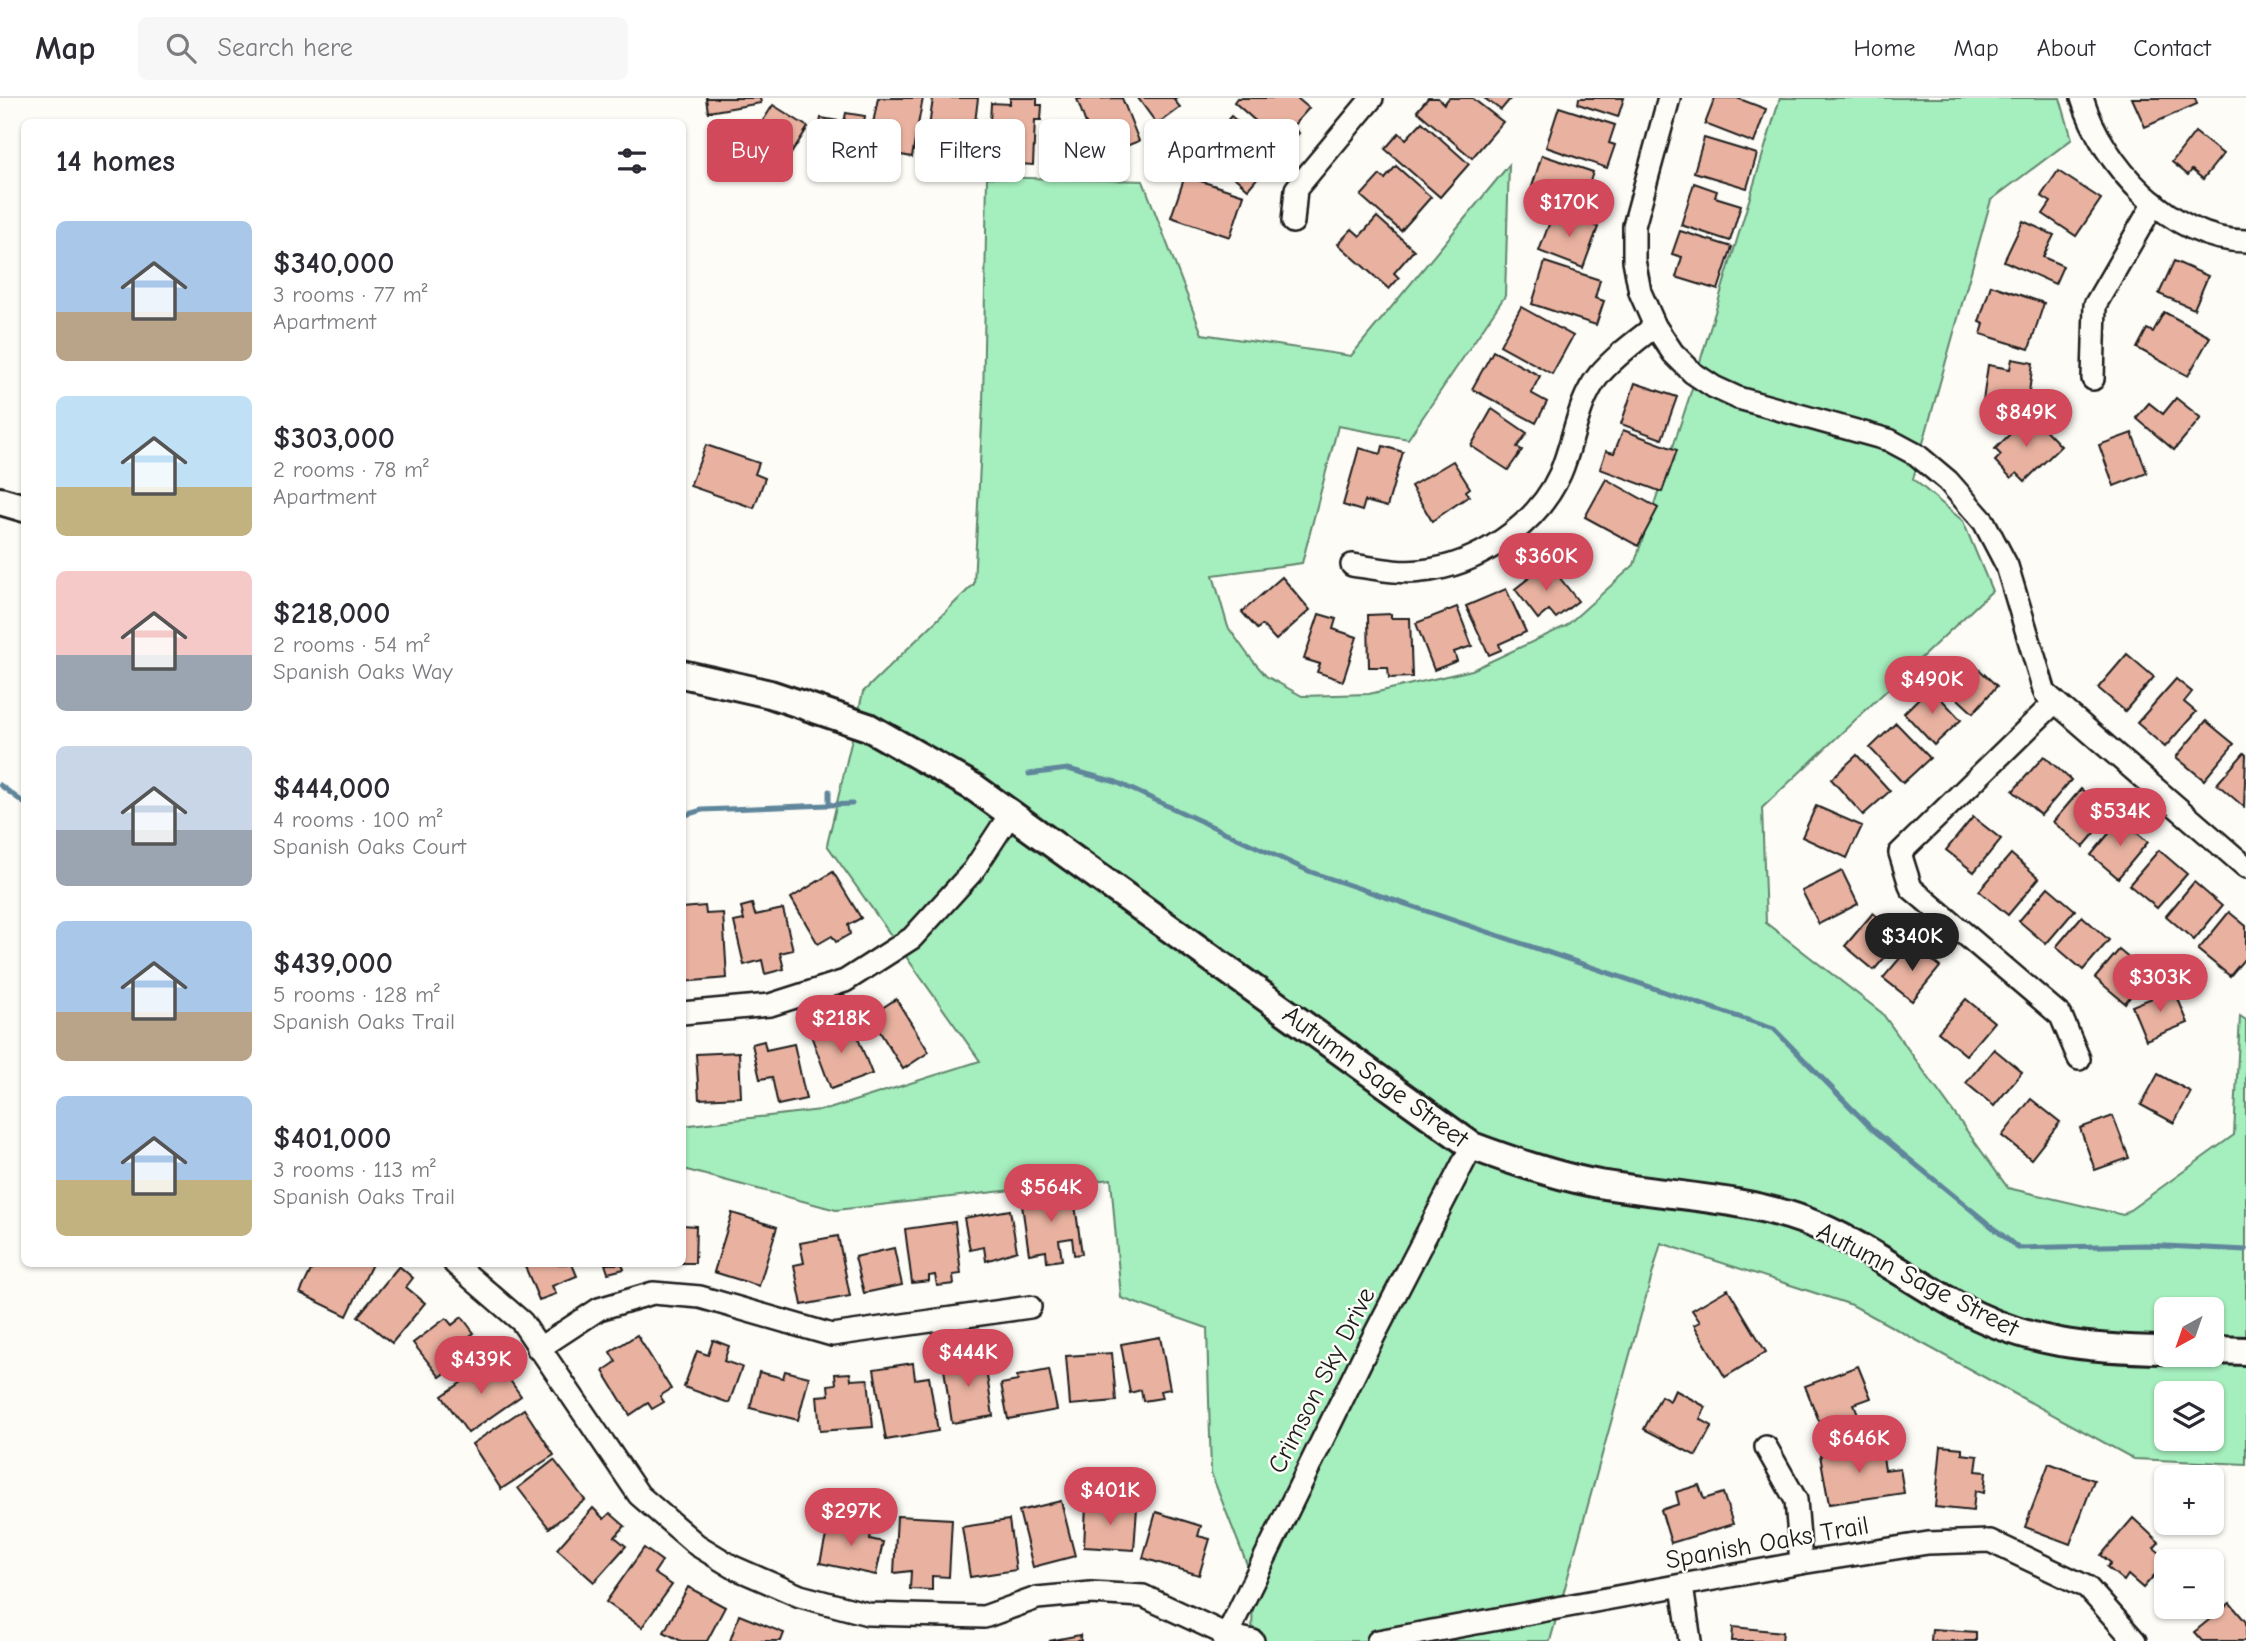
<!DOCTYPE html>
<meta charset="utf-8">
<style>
body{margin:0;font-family:"Comic Neue",sans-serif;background:#f7f7f7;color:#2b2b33;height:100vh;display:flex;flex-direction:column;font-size:26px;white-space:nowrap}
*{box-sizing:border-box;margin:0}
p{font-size:23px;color:#7c7c81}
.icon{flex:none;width:38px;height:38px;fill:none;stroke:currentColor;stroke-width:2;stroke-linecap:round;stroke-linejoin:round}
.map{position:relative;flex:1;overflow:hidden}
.drawer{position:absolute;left:21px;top:21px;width:665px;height:1148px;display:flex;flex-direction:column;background:#fff;border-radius:10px;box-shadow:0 2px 5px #0004}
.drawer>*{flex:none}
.guide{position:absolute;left:707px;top:21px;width:665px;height:63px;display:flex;gap:14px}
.needle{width:46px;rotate:220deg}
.tools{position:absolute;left:2154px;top:1199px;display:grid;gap:14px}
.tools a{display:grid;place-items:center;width:70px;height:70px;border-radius:10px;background:#fff;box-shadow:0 2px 5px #0004;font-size:35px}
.price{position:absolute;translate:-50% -60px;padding:0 16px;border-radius:24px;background:#d1495b;color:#fff;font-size:23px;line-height:46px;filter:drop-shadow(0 2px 4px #0008)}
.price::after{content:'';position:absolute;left:50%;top:42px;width:21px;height:16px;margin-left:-10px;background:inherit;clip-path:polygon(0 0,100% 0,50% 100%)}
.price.current{background:#222;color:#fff}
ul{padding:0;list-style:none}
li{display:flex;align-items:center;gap:21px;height:175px;padding:0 35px}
li span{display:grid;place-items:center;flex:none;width:196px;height:140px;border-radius:10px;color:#555}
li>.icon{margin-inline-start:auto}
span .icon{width:84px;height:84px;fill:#fffc;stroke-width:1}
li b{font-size:30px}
h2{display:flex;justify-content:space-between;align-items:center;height:84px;padding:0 35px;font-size:30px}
.chip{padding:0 24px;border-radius:10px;background:#fff;box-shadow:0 2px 5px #0004;font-size:24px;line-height:63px}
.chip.current{background:#d1495b;color:#fff}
header{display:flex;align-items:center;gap:42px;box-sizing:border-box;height:98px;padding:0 35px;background:#fff;border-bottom:2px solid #e1e1e2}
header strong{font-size:33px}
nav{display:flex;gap:38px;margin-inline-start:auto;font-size:24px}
.search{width:490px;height:63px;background:#f7f7f7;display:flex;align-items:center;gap:18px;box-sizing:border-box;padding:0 24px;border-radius:10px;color:#7c7c81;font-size:26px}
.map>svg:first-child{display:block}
.green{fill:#a5eebd;stroke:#60856c;stroke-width:2;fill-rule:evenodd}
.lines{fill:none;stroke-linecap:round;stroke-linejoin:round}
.stream{stroke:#60869b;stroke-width:5}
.building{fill:#e9b2a0;stroke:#1c1c1c;stroke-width:2}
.minor-casing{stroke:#1c1c1c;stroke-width:26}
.tertiary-casing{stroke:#1c1c1c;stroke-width:32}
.minor{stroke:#fdfcf7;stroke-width:21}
.tertiary{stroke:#fdfcf7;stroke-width:26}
.labels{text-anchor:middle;stroke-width:5;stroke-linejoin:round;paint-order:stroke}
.street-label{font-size:26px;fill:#1c1c1c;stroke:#fdfcf7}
</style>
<header>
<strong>Map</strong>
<div class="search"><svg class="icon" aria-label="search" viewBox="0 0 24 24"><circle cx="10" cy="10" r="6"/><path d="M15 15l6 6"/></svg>Search here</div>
<nav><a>Home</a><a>Map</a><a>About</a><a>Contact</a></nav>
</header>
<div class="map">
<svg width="2246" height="1543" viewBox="0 0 2246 1543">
<rect width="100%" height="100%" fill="#fdfcf7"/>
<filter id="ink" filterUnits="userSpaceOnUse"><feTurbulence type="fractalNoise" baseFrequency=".0143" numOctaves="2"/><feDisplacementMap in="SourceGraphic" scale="14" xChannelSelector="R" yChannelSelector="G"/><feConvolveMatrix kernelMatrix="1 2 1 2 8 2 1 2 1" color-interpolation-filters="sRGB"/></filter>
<g filter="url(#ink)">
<path class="green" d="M1780,0H2060L2072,41L1991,102L1913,381L1963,423L1992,493L1762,710L1766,825L1882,915L2008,1090L2123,1117L2234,1037L2240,918L2246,922V1366L2134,1361L1852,1207L1661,1145L1550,1543H1252L1253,1482L1211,1375L1207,1230L1121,1200L1111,1081L836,1112L683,1071L682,1028L829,1011L980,963L827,747L863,594L974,486L983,306L987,79L1143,83L1202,236L1351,258L1509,67L1505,198L1408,341L1338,328L1302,465L1213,477L1228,529L1248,557L1266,578L1302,598L1369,596L1472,572L1566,528L1634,467L1689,300ZM2166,1211H2212V1256H2166ZM2166,1295H2212V1340H2166Z"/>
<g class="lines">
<g class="stream">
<path d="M1029,676L1068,671L1116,684L1311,774L1774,931L1871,1030L2018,1150L2145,1147L2246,1152"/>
<path d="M0,687L24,705"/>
<path d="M829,693V707"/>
<path d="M682,718L702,712L852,706"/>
</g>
</g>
<g class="building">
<path d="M706,0H760L761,5L708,14Z"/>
<path d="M878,0H923L912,59L868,51Z"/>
<path d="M933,0H978L971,58L926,52Z"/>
<path d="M1010,0H1037V7H1042L1041,22H1035L1033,67L988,64L991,5L1010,6Z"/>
<path d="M1122,0L1139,43L1098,59L1077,1Z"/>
<path d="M1138,0H1177L1174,2L1180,9L1157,26Z"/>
<path d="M1237,0H1297L1309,10L1292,29L1299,35L1286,50L1234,4Z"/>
<path d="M1428,0H1438L1444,6L1449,0H1472L1503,24L1472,60L1417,13Z"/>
<path d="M1484,0H1511L1501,12Z"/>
<path d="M1579,0H1624L1618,19L1578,6Z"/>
<path d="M1715,0H1737L1766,11L1754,45L1705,26Z"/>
<path d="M2132,0H2195L2197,6L2145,29Z"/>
<path d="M773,7L808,29L780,73L764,62L768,56L749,44Z"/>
<path d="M1559,9L1615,27L1609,45L1615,47L1607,70L1546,49Z"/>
<path d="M846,15L865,18L855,76L828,72L830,62L814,59L821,20L844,24Z"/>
<path d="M1231,18L1268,50L1251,70L1260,77L1248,91L1206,55L1224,35L1220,31Z"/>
<path d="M1422,24L1469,66L1440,99L1385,51L1399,35L1406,41Z"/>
<path d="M2195,34L2223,56L2203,81L2192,72L2188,77L2172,64Z"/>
<path d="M1704,40L1757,56L1747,90L1694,74Z"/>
<path d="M1542,57L1593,74L1587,93L1603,98L1596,119L1529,98Z"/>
<path d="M1396,68L1431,99L1401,133L1361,98L1380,77L1385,81Z"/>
<path d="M2058,73L2101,101L2076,138L2043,116L2051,104L2041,98Z"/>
<path d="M1185,78L1244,97L1230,139L1171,119Z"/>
<path d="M1694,85L1717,93L1715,99L1741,107L1730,143L1681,127Z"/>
<path d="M1554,113L1598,129L1583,170L1539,153Z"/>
<path d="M1377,119L1414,152L1394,175L1399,180L1389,191L1338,146L1352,131L1360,138Z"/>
<path d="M2023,123L2054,137L2043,159L2063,168L2055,186L2004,163Z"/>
<path d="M1680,133L1732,149L1718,192L1676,179L1682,159L1672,156Z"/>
<path d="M2174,163L2208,178L2194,211L2159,196Z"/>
<path d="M1545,164L1600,182L1595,200L1604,203L1596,227L1532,206Z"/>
<path d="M1991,187L2044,205L2029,251L1981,236L1984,226L1979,224Z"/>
<path d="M1521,209L1573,238L1552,276L1500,247Z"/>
<path d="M2164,214L2210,239L2188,278L2137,250L2147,231L2153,234Z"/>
<path d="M1493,253L1540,278L1531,295L1547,304L1536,325L1472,291Z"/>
<path d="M2012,261L2033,265L2027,309L1983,303L1988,267L2010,271Z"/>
<path d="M1635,285L1677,299L1662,341L1621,326Z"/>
<path d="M2176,300L2201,320L2174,352L2136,320L2149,305L2163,316Z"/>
<path d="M1492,311L1527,335L1517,349L1522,352L1508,372L1471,348Z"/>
<path d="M2030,316L2061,348L2025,383L2017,375L2011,380L1995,363L2001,357L1995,351Z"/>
<path d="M1623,332L1677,352L1662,394L1600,371L1606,353L1614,355Z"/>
<path d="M2132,335L2147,375L2114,388L2099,347Z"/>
<path d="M706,347L759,365L755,376L765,380L754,410L690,388Z"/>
<path d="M1383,348L1403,354L1387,409L1365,403L1362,413L1343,407L1359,350L1381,356Z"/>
<path d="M1453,363L1470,390L1466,393L1469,398L1432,423L1411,388Z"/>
<path d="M1606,381L1658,410L1638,448L1585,419Z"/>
<path d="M1548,465L1578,503L1556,520L1549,512L1538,521L1515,491Z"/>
<path d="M1282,479L1310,512L1276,542L1262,527L1257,531L1242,514Z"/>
<path d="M1506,491L1526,534L1499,546L1501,552L1489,557L1466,508Z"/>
<path d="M1457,509L1472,548L1454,554L1457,563L1434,572L1416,525Z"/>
<path d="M1319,516L1336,521L1333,531L1357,539L1343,583L1317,574L1320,566L1304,561Z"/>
<path d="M1391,516V520H1410L1412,579L1389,580L1388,569H1369L1368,517Z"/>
<path d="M2127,556L2154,579L2125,613L2098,590Z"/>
<path d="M1969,562L1997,588L1973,615L1945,589Z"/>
<path d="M2176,581L2192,594L2184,604L2196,614L2165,649L2137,625Z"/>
<path d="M1930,589L1961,622L1934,647L1904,615Z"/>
<path d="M2206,623L2234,646L2204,682L2176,659Z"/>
<path d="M1896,625L1930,660L1903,685L1870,650Z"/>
<path d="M2244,655L2246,657L2244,709L2217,686Z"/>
<path d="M1857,657L1890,693L1863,717L1831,681Z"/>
<path d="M2044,658L2071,682L2041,717L2013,693Z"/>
<path d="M2081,691L2111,716L2083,749L2053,724Z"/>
<path d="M1816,708L1862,728L1847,760L1802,739Z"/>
<path d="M1973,719L2001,741L1974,774L1946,752Z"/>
<path d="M2121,721L2148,744L2118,780L2091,757Z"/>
<path d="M2159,752L2187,776L2157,810L2129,787Z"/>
<path d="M2011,756L2039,780L2008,817L1979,793Z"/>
<path d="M1842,773L1858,806L1819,826L1802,793Z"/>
<path d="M833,774L861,820L848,827L850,836L836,844L832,838L818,846L791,800Z"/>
<path d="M2194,784L2222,808L2194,842L2166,818Z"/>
<path d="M2048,789L2075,812L2046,846L2019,823Z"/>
<path d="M752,806L755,817L783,811L793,852L780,855L784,871L765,876L762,862L744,867L734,824L744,822L741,809Z"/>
<path d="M705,808L706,816L723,815L727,880L682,884V810Z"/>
<path d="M2229,814L2246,828V859L2230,878L2198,852Z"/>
<path d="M1873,815L1902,839L1874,872L1845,848Z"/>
<path d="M2082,818L2109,842L2083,872L2056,849Z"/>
<path d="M1912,846L1940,869L1912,903L1883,880Z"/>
<path d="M2119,852L2149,877L2125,905L2095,880Z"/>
<path d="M2174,891L2188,925L2146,942L2132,908Z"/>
<path d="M896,901L929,954L903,971L870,918Z"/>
<path d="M1966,901L1994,924L1966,957L1938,934Z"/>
<path d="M852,925L872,976L831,991L809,932L822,927L825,935Z"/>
<path d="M764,943L766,952L794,946L806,1001L778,1007L772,979L760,981L752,946Z"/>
<path d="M1994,951L2022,974L1994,1008L1966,985Z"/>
<path d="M739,954L741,999L699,1001L696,956Z"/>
<path d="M682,963L685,1016H682Z"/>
<path d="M2158,976L2191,994L2174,1025L2141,1007Z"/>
<path d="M2031,1001L2060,1024L2031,1061L2002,1038Z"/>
<path d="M2113,1018L2129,1060L2095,1072L2080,1030Z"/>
<path d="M1073,1093L1082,1156L1074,1157L1072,1140L1059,1142L1062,1162L1047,1164L1046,1153L1029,1156L1021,1100Z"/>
<path d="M1010,1112L1017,1153L986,1163L984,1149L970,1152L964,1120Z"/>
<path d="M732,1115L777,1129L759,1188L714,1174Z"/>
<path d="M955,1124L961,1176L953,1177L954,1186L937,1188L935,1177L929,1178V1183L912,1185L905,1131Z"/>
<path d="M682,1127L696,1128L695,1165H682Z"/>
<path d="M838,1138L850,1198L802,1207L794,1167L804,1165L800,1145Z"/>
<path d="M894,1150L902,1187L864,1195L855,1159Z"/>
<path d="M314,1166H372L347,1218L300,1195Z"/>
<path d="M524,1166H572L577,1178L552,1188L556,1196L539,1202Z"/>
<path d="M605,1166H622L624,1171L608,1175Z"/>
<path d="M399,1168L413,1180L406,1189L425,1205L392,1245L358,1218Z"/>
<path d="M1728,1191L1766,1254L1725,1279L1694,1227L1700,1224L1692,1212Z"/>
<path d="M462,1219L474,1235L466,1241L475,1252L440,1279L413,1245L446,1220L452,1227Z"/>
<path d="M637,1237L671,1291L660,1298L664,1304L652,1311L648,1305L630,1317L603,1273L616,1264L610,1254Z"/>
<path d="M1160,1239L1170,1291L1160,1293L1162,1300L1143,1303L1141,1292L1130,1295L1121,1246Z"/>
<path d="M713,1242L729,1248L724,1263L742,1269L729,1305L684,1289L697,1253L708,1257Z"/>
<path d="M1112,1255L1116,1303L1070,1307L1066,1258Z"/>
<path d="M984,1258L993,1318L952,1325L943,1264Z"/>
<path d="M495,1261L521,1298L468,1335L442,1298Z"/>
<path d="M913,1265L915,1281L929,1279L938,1333L886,1342L874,1271Z"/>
<path d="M1858,1268L1871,1300L1854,1306L1858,1316L1836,1325L1833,1318L1819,1323L1805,1288Z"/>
<path d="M1049,1272L1057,1312L1008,1321L1001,1286L1018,1283L1017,1278Z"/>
<path d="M785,1273L809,1279L798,1322L750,1310L759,1274L783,1280Z"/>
<path d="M850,1275L851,1282L868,1281L873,1329L820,1333L817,1298L829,1297L828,1287L836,1286L835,1276Z"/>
<path d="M1675,1292L1706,1309L1700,1321L1712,1328L1696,1358L1644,1331L1661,1298L1670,1303Z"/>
<path d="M524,1311L554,1357L501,1391L472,1346Z"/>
<path d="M1881,1347L1885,1372L1900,1370L1904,1395L1829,1406L1820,1357Z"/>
<path d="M1941,1348L1962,1350V1356L1978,1358L1976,1373L1986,1374L1984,1395L1975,1393L1973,1413L1935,1409Z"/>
<path d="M554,1362L585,1402L549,1430L518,1390Z"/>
<path d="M2049,1365L2094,1382L2070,1446L2025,1429Z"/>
<path d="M1699,1387L1704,1401L1723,1395L1733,1426L1671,1445L1661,1412L1679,1406L1676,1394Z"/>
<path d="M1061,1403L1075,1458L1033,1469L1019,1413Z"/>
<path d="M1086,1407L1137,1410L1134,1452L1084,1449Z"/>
<path d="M593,1410L604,1421L610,1415L625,1428L615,1439L626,1448L594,1484L557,1451Z"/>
<path d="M1156,1414L1201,1428L1198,1438L1210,1441L1199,1477L1143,1460Z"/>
<path d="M897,1418L952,1421L949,1479L932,1478V1492L910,1491L911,1473L894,1475Z"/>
<path d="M830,1420L872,1430L870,1441L883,1444L876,1477L820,1465Z"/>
<path d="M2133,1420L2159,1444L2154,1450L2168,1462L2143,1490L2128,1477L2124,1483L2107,1469L2111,1465L2101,1457Z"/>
<path d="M1009,1422L1016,1472L970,1479L962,1429Z"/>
<path d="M644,1450L662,1463L654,1475L672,1487L642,1529L606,1504Z"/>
<path d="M688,1489L725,1509L707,1543H681L664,1534Z"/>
<path d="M2230,1505L2246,1524V1543H2202L2194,1534Z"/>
<path d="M739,1517L784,1535L781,1543H730Z"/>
<path d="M1733,1529L1783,1534L1782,1543H1732Z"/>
<path d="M1932,1531L1976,1534V1543H1931Z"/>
<path d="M1080,1537L1081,1543H1049Z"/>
</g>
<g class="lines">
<g class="minor-casing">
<g id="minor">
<path d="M1669,0L1634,128V162L1640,194L1655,228L1673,255L1693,275L1714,289L1738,300L1889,342L1917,357L1948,383L1984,424L2007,468L2045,595L2246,769"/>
<path d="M2082,0C2102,66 2171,143 2246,143"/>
<path d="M1293,124L1296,91L1372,0"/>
<path d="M2093,281L2095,207L2154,105"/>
<path d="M1352,467C1374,470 1398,476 1421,473C1477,468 1537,427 1560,376C1574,344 1577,304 1599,277C1615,258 1636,243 1655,228"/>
<path d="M2055,604L1900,755L1911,790L2061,918L2079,961"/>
<path d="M682,915L770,907L845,883L912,840L973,773L1011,715"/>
<path d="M455,1166L522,1224L639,1397L697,1447L733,1469L800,1498L868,1516L984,1519L1037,1500L1091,1495L1143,1498L1227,1537L1253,1543"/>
<path d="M538,1251L599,1211L653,1195L700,1199L832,1237L1030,1209"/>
<path d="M1766,1349L1796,1402L1801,1465"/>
<path d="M1682,1488L1690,1543"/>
<path d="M1224,1543L1362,1261L1472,1048"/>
<path d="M1378,1543L1801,1465L1928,1445L1990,1443L2087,1489L2135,1543"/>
</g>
</g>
<g class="tertiary-casing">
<g id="tertiary">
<path d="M0,403L24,410"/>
<path d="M682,576L770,596L868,629L975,690L1472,1048C1512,1063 1552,1077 1594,1085C1663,1098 1737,1098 1803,1122C1858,1142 1905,1179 1956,1207C2026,1246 2088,1251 2166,1252"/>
<path d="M2212,1252L2246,1253"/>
</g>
</g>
<use href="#minor" class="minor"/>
<use href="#tertiary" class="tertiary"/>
</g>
</g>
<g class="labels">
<g class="street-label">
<text transform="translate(1376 978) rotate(36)" y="9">Autumn Sage Street</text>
<text transform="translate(1918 1181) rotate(27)" y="9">Autumn Sage Street</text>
<text transform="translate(1321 1282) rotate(-63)" y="9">Crimson Sky Drive</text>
<text transform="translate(1767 1444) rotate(-10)" y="9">Spanish Oaks Trail</text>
</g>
</g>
</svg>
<div class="tools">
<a><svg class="needle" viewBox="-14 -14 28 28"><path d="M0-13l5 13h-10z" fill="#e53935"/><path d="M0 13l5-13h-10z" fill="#7c7c81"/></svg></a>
<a><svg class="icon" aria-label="layers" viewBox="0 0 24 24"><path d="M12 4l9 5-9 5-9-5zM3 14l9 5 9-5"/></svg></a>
<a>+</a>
<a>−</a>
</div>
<b class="price" style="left:1569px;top:141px">$170K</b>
<b class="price" style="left:2026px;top:351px">$849K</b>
<b class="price" style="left:1546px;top:495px">$360K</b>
<b class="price" style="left:1932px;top:618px">$490K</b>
<b class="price" style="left:2120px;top:750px">$534K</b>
<b class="price current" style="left:1912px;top:875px">$340K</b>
<b class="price" style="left:2160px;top:916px">$303K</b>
<b class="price" style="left:841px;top:957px">$218K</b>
<b class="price" style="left:1051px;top:1126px">$564K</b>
<b class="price" style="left:968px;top:1291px">$444K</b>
<b class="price" style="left:481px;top:1298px">$439K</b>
<b class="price" style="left:1859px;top:1377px">$646K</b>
<b class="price" style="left:1110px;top:1429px">$401K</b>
<b class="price" style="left:851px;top:1450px">$297K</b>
<div class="guide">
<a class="chip current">Buy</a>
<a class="chip">Rent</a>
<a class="chip">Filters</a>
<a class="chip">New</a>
<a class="chip">Apartment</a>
</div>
<section class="drawer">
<h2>14 homes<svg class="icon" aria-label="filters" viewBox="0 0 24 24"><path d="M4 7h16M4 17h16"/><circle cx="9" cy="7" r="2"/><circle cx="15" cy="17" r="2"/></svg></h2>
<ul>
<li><span style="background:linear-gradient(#a9c7e8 65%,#b9a48a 0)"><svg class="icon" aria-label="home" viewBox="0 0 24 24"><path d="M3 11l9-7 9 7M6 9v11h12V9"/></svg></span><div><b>$340,000</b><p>3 rooms · 77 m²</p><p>Apartment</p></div></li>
<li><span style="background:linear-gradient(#bfe0f5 65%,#c2b280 0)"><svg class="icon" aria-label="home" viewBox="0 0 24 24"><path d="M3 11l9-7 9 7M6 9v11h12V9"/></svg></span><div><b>$303,000</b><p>2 rooms · 78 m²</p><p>Apartment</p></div></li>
<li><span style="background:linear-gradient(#f6c9c9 60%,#9aa5b1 0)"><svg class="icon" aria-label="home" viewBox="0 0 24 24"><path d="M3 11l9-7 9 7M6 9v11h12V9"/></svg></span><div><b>$218,000</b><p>2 rooms · 54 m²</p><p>Spanish Oaks Way</p></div></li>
<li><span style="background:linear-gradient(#c9d6e8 60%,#9aa5b1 0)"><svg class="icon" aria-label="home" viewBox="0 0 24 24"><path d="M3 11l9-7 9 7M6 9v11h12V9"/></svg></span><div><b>$444,000</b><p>4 rooms · 100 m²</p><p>Spanish Oaks Court</p></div></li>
<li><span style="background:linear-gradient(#a9c7e8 65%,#b9a48a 0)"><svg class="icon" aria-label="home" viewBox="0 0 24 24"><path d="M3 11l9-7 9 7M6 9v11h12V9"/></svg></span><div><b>$439,000</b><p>5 rooms · 128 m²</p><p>Spanish Oaks Trail</p></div></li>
<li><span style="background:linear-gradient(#a9c7e8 60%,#c2b280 0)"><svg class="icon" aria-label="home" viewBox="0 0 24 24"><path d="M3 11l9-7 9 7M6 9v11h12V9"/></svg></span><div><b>$401,000</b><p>3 rooms · 113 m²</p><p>Spanish Oaks Trail</p></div></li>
</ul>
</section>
</div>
